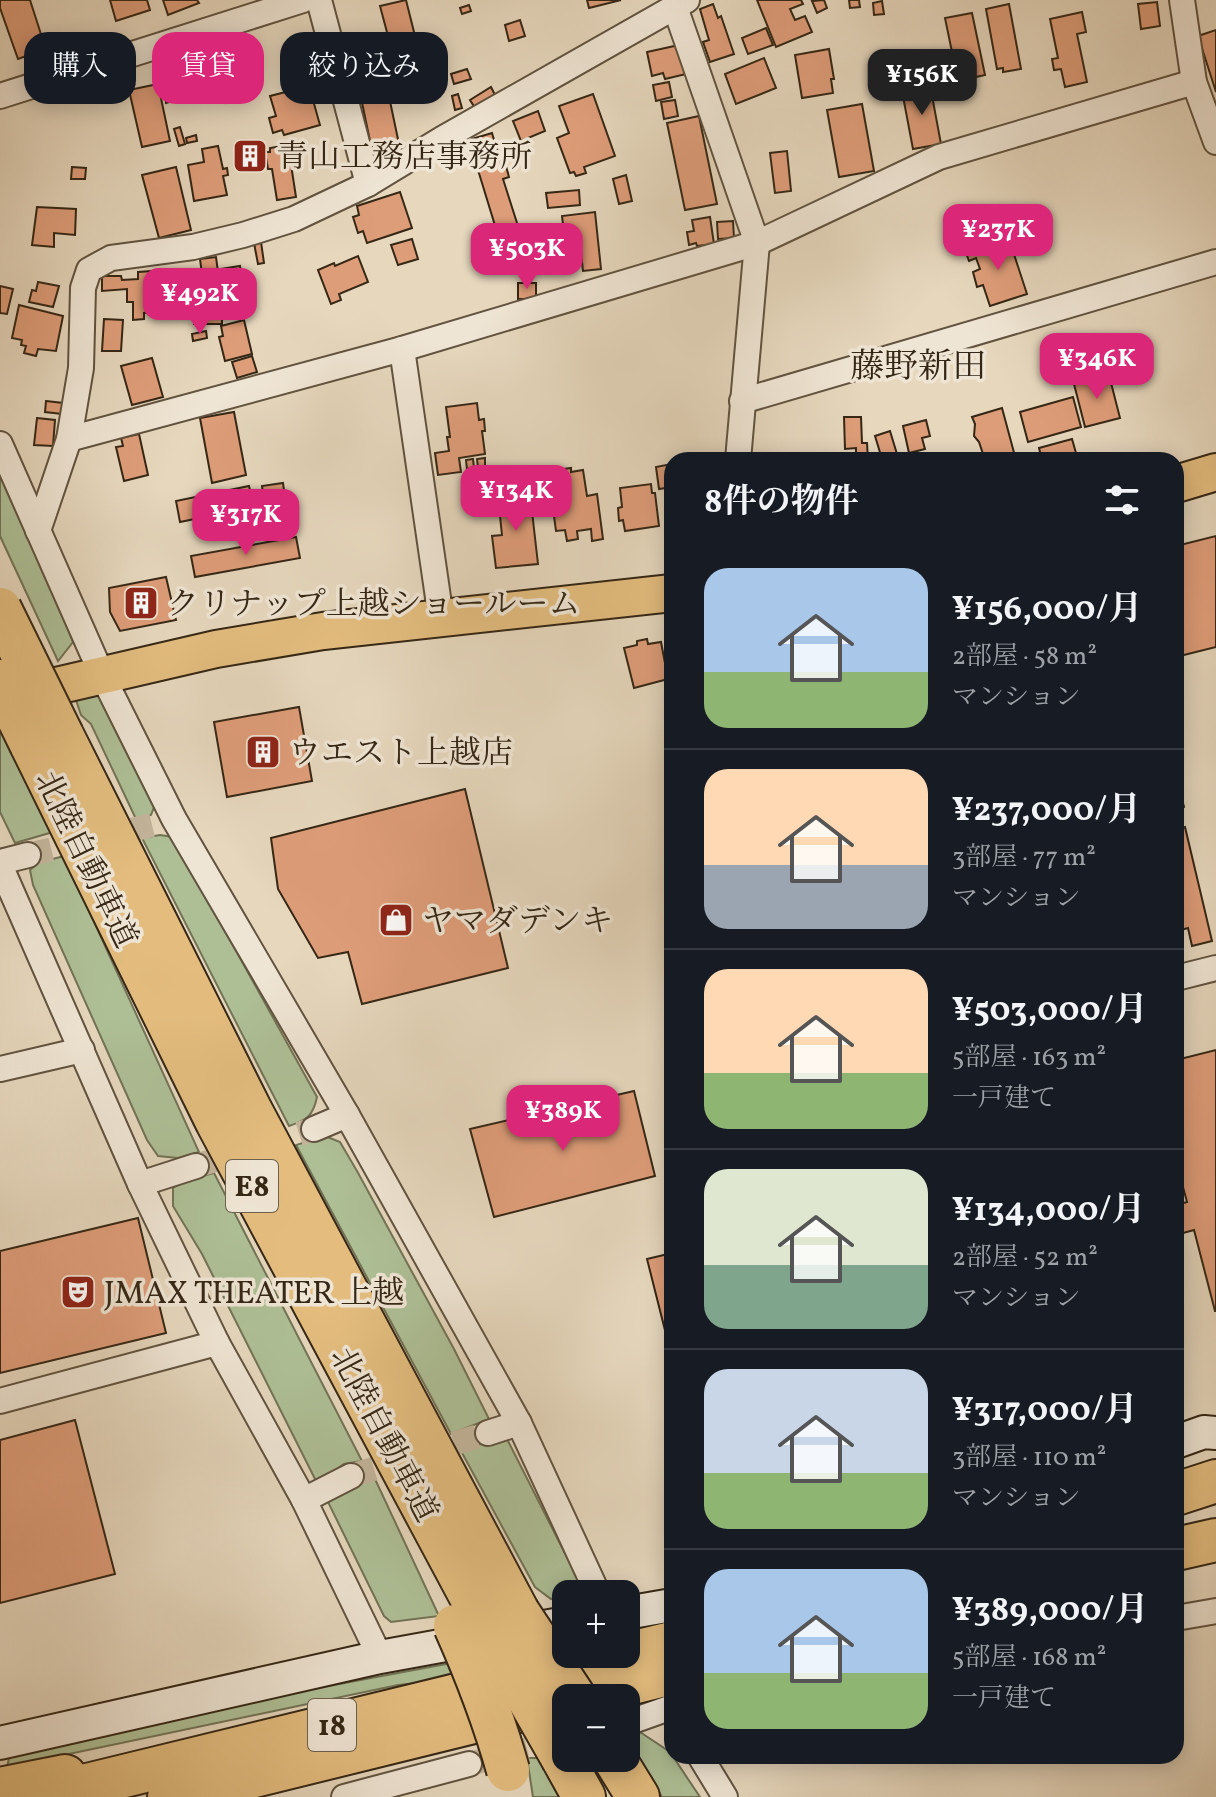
<!DOCTYPE html>
<html lang="ja">
<meta charset="utf-8">
<style>
body{margin:0;font-family:Vollkorn,"Noto Serif JP",serif;background:#20242c;color:#f1f3f6;height:100vh;display:flex;flex-direction:column;font-size:30px;white-space:nowrap}
*{box-sizing:border-box;margin:0}
p{font-size:26px;color:#9ea1a6}
.icon{flex:none;width:44px;height:44px;fill:none;stroke:currentColor;stroke-width:2;stroke-linecap:round;stroke-linejoin:round}
.map{position:relative;flex:1;overflow:hidden}
.sheet{position:absolute;left:664px;top:452px;width:520px;height:1312px;display:flex;flex-direction:column;background:#171b24;border-radius:24px;box-shadow:0 4px 20px #0003}
.sheet>*{flex:none}
.hud{position:absolute;left:24px;top:32px;width:520px;height:72px;display:flex;gap:16px}
.tools{position:absolute;left:552px;top:1580px;display:grid;gap:16px}
.tools a{display:grid;place-items:center;width:88px;height:88px;border-radius:16px;background:#171b24;box-shadow:0 4px 20px #0003;font-size:40px}
.price{position:absolute;translate:-50% -68px;padding:0 18px;border-radius:16px;background:#db2777;color:#fff;font-size:26px;line-height:52px;filter:drop-shadow(0 2px 4px #0008)}
.price::after{content:'';position:absolute;left:50%;top:48px;width:24px;height:18px;margin-left:-12px;background:inherit;clip-path:polygon(0 0,100% 0,50% 100%)}
.price.on{background:#222;color:#fff}
ul{padding:0;list-style:none}
li{display:flex;align-items:center;gap:24px;height:200px;padding:0 40px}
li+li{border-top:2px solid #363941}
li span{display:grid;place-items:center;flex:none;width:224px;height:160px;border-radius:24px;color:#555}
li>.icon{margin-inline-start:auto}
span .icon{width:96px;height:96px;fill:#fffc;stroke-width:1}
li b{font-size:34px}
h2{display:flex;justify-content:space-between;align-items:center;height:96px;padding:0 40px;font-size:34px}
.tag{padding:0 28px;border-radius:24px;background:#171b24;box-shadow:0 4px 20px #0003;font-size:28px;line-height:72px}
.tag.on{background:#db2777;color:#fff}
.map>svg:first-child{display:block}
.green{fill:#aebf96;stroke:#727356;stroke-width:2}
.building{fill:#de9d79;stroke:#352715;stroke-width:2}
.lines{fill:none;stroke-linecap:round;stroke-linejoin:round}
.street-tunnel{stroke:#c3b49b;stroke-width:24;stroke-dasharray:24 12;stroke-linecap:butt}
.street-casing{stroke:#61533f;stroke-width:28}
.secondary-casing{stroke:#352715;stroke-width:36}
.primary-casing{stroke:#352715;stroke-width:40}
.highway-casing{stroke:#352715;stroke-width:46}
.street{stroke:#efe5d4;stroke-width:24}
.secondary{stroke:#efe5d4;stroke-width:32}
.primary{stroke:#e3bc7e;stroke-width:36}
.highway{stroke:#e3bc7e;stroke-width:42}
.highway-bridge-casing{stroke:#352715;stroke-width:46;stroke-linecap:butt}
.highway-bridge{stroke:#e3bc7e;stroke-width:42}
.labels{text-anchor:middle;stroke-width:7;stroke-linejoin:round;paint-order:stroke}
.shield{fill:#efe5d4;stroke:#6d604e;stroke-width:2}
.shield-label{font-size:30px;font-weight:bold;fill:#352715}
.poi-label{font-size:32px;fill:#352715;stroke:#efe5d4;text-anchor:start}
.street-label{font-size:32px;fill:#352715;stroke:#efe5d4}
.neighbourhood-label{font-size:34px;fill:#352715;stroke:#efe5d4}
</style>
<div class="map">
<svg width="1216" height="1797" viewBox="0 0 1216 1797">
<rect width="100%" height="100%" fill="#e6d7bd"/>
<filter id="stains"><feTurbulence type="fractalNoise" baseFrequency=".0025" numOctaves="4"/><feColorMatrix values="0 0 0 0 .2 0 0 0 0 .09 0 0 0 0 .02 0 0 0 .5 -.17"/></filter>
<radialGradient id="worn" r=".72"><stop offset=".6" stop-color="#630" stop-opacity="0"/><stop offset="1" stop-color="#630" stop-opacity=".3"/></radialGradient>
<g class="green">
<path d="M0,469L56,595L73,642L58,661L0,536Z"/>
<path d="M95,690L103,697L156,802L151,815L136,819L91,724L81,715L75,697Z"/>
<path d="M0,719L53,832L15,843L0,812Z"/>
<path d="M160,835L173,837L317,1097C313,1116 307,1120 289,1126L142,838Z"/>
<path d="M64,856L199,1152L178,1158L158,1156L147,1140L33,885L30,870L38,863Z"/>
<path d="M325,1136L340,1142L357,1171L454,1349L489,1419L451,1434L296,1145Z"/>
<path d="M214,1173L362,1461L344,1464L317,1483L202,1254L173,1206V1188L186,1180Z"/>
<path d="M495,1439H507L582,1587L551,1599L535,1587L461,1451Z"/>
<path d="M375,1479L439,1616L391,1622L384,1616L328,1502L354,1486Z"/>
<path d="M457,1662L464,1678L398,1685L7,1767L9,1758L17,1752L291,1693Z"/>
<path d="M640,1732L670,1752L700,1797H662L632,1749Z"/>
<path d="M527,1758H542L564,1797H533Z"/>
</g>
<g class="building">
<path d="M0,0H30L47,53L31,58L29,55L18,59L0,8Z"/>
<path d="M110,0H147L150,10L116,21Z"/>
<path d="M163,0H197L199,3L168,15Z"/>
<path d="M406,0L421,60L396,66L380,6Z"/>
<path d="M587,0H621L589,8Z"/>
<path d="M757,0H801L803,4L790,9L795,20L805,16L812,32L776,47Z"/>
<path d="M824,0L827,8L817,13L812,1Z"/>
<path d="M849,0H859L860,7L850,8Z"/>
<path d="M882,1L884,14L874,15L873,3Z"/>
<path d="M1157,2L1160,26L1141,29L1138,4Z"/>
<path d="M713,4L718,18L721,16L734,54L710,62L703,42L709,40L700,9Z"/>
<path d="M1009,4L1021,69L1003,72V68L997,69L986,9Z"/>
<path d="M469,5L471,11L462,14L460,8Z"/>
<path d="M1082,12L1086,32L1077,34L1087,82L1065,87L1061,69L1054,70L1052,59L1058,58L1050,19Z"/>
<path d="M972,13L985,75L958,81L945,18Z"/>
<path d="M520,20L525,36L509,41L505,25Z"/>
<path d="M766,28L773,45L748,54L742,38Z"/>
<path d="M1216,30V92L1198,36Z"/>
<path d="M238,32L244,48L222,55L227,70L210,76L199,44Z"/>
<path d="M197,45L204,66L181,74L187,97L166,103L159,58Z"/>
<path d="M679,45L686,74L665,79L663,73L652,76L647,52Z"/>
<path d="M829,49L834,79H831L833,93L802,98L795,55Z"/>
<path d="M764,58L776,88L736,104L725,74Z"/>
<path d="M467,69L471,79L454,84L451,74Z"/>
<path d="M909,71L910,78L894,79L893,72Z"/>
<path d="M226,73L232,101L226,103L220,74Z"/>
<path d="M426,81L428,92L419,93L418,82Z"/>
<path d="M669,82L672,97L656,101L653,85Z"/>
<path d="M158,84L170,141L142,147L129,90Z"/>
<path d="M930,85L941,144L913,149L902,91Z"/>
<path d="M309,86L320,125L284,135L282,130L273,133L269,118L276,116L270,96Z"/>
<path d="M387,87L399,144L381,148L380,144L371,146L360,93Z"/>
<path d="M491,87L495,95L475,108L470,100Z"/>
<path d="M458,94L462,108L455,110L452,96Z"/>
<path d="M593,94L615,156L584,167L586,173L576,176L574,172L570,173L557,138L569,133L559,106Z"/>
<path d="M675,100L678,116L664,119L661,102Z"/>
<path d="M862,104L874,171L839,177L827,110Z"/>
<path d="M538,111L545,131L521,141L513,121Z"/>
<path d="M699,116L717,204L685,210L667,123Z"/>
<path d="M180,127L185,144L179,146L174,129Z"/>
<path d="M492,133L500,160L504,159L509,177L503,179L518,226L497,232L478,170L481,169L472,139Z"/>
<path d="M196,135L197,141L187,143L186,138Z"/>
<path d="M258,143L263,164L243,169L238,147Z"/>
<path d="M288,145L296,197L277,200L272,169H268L265,152H270V148Z"/>
<path d="M218,146L223,169L227,168L228,175L223,176L227,195L194,201L188,165L204,162L202,149Z"/>
<path d="M787,151L791,191L775,193L770,153Z"/>
<path d="M72,167L86,168L85,179H71Z"/>
<path d="M176,167L191,230L159,238L142,175Z"/>
<path d="M626,175L632,201L619,204L613,179Z"/>
<path d="M579,190L580,205L548,208L546,193Z"/>
<path d="M400,192L412,228L367,243L363,231L358,233L353,217L359,215L357,206Z"/>
<path d="M37,207L76,209L75,235L54,233V247L32,245Z"/>
<path d="M595,212L601,269L583,271L581,253L561,255L559,242L565,241L562,216Z"/>
<path d="M710,217L714,244L697,246L696,243L689,245L687,232L694,231L692,220Z"/>
<path d="M733,221L734,238L718,239L717,222Z"/>
<path d="M412,239L418,259L398,265L391,245Z"/>
<path d="M1009,239L1027,294L990,306L983,285L977,287L973,272L980,269L976,258L969,261L966,253Z"/>
<path d="M261,242L264,263L258,264L254,243Z"/>
<path d="M528,242L530,264L501,267L499,244Z"/>
<path d="M358,256L368,282L339,294L341,300L331,304L318,270L334,263L335,266Z"/>
<path d="M216,257L218,272L202,274L200,259Z"/>
<path d="M240,266L247,309L225,312L224,301L213,302L209,276L220,273V269Z"/>
<path d="M166,270L168,310L144,313V319L133,320V302H127V289L102,291V276H121L122,280L138,279V272Z"/>
<path d="M38,282L59,286L53,307L29,302L32,290L36,291Z"/>
<rect x="518" y="283" width="18" height="16"/>
<path d="M0,286L13,289L7,314L0,313Z"/>
<path d="M195,304L211,305V312H222V324H194Z"/>
<path d="M19,305L63,316L56,351L38,349L36,356L24,353L26,346L21,345L22,340L12,338Z"/>
<path d="M104,319L123,320L121,351H102Z"/>
<path d="M244,320L252,354L225,361L219,337L223,336L221,326Z"/>
<path d="M206,331L207,338L193,341L192,334Z"/>
<path d="M252,356L257,372L237,378L232,362Z"/>
<path d="M152,358L163,397L132,405L121,366Z"/>
<path d="M1109,375L1120,418L1085,427L1074,384Z"/>
<path d="M1073,397L1081,427L1028,442L1020,412Z"/>
<path d="M46,401L63,403L62,414L45,412Z"/>
<path d="M477,403L479,420L484,419L485,431H482L485,454L459,458L461,472L438,475L435,453L449,451L447,437H450L446,407Z"/>
<path d="M1002,408L1016,460H985L979,442L974,436L975,424L972,417Z"/>
<path d="M234,412L246,475L212,483L200,418Z"/>
<path d="M844,417H861L862,443H867L868,460H856V448L845,449Z"/>
<path d="M37,418L55,420L53,446L34,445Z"/>
<path d="M926,420L930,436L922,438L925,449L909,453L903,426Z"/>
<path d="M890,431L897,454L882,459L875,436Z"/>
<path d="M139,434L148,475L124,481L116,447L123,446L121,438Z"/>
<path d="M1072,439L1078,460H1042L1039,448Z"/>
<path d="M485,458V467H478L477,459Z"/>
<path d="M473,459L474,468L467,469L466,460Z"/>
<path d="M672,464V487L659,489L656,467Z"/>
<path d="M571,468V472L583,470L587,496L597,494L603,539L592,541L591,529L577,531L578,539L567,541L565,530L556,531L548,471Z"/>
<path d="M283,483L286,505L265,508L262,486Z"/>
<path d="M651,484L652,493H655L659,526L625,531L623,520L619,521L618,508L622,507L620,488Z"/>
<path d="M249,486L253,503L238,506V510L180,522L176,501Z"/>
<path d="M530,494L538,564L496,568L492,536L502,535L498,497Z"/>
<path d="M668,522H672V541H670Z"/>
<path d="M1216,536V647L1176,657V546Z"/>
<path d="M296,537L300,558L195,577L191,556Z"/>
<path d="M166,577L176,620L120,631L110,612L109,588Z"/>
<path d="M647,639L648,644L661,642L668,679L634,688L624,648L637,645V641Z"/>
<path d="M299,707L312,781L227,797L214,722Z"/>
<path d="M1176,776L1184,807L1176,810Z"/>
<path d="M465,789L508,968L362,1004L348,952L318,958L278,889L271,838Z"/>
<path d="M1185,827L1212,941L1192,946L1188,928L1181,930L1179,921L1176,922V830Z"/>
<path d="M1216,1050V1311H1215L1194,1230L1176,1235V1205L1187,1202L1176,1161V1060Z"/>
<path d="M634,1091L655,1176L494,1217L470,1129Z"/>
<path d="M138,1218L166,1333L0,1373V1251Z"/>
<path d="M672,1253V1358L647,1259Z"/>
<path d="M75,1420L115,1574L0,1603V1440Z"/>
</g>
<g class="lines">
<g class="street-tunnel">
<path d="M28,855L152,825"/>
<path d="M196,1166L314,1129"/>
<path d="M351,1476L488,1433"/>
<path d="M469,1764L564,1740"/>
</g>
<g class="street-casing">
<g id="street">
<path d="M319,0L368,184"/>
<path d="M1182,0L1194,82L1216,142"/>
<path d="M675,7L757,243L738,460"/>
<path d="M0,96L303,0"/>
<path d="M402,349L441,618"/>
<path d="M742,401L1216,262"/>
<path d="M69,439L402,349L757,243L939,157L1194,82"/>
<path d="M0,444L102,675L174,819L347,1115L519,1423L598,1594"/>
<path d="M38,531L69,439L81,368L83,288L89,270L111,258L193,247L243,235L294,219L368,184L442,139L687,0"/>
<path d="M0,862L28,855"/>
<path d="M0,865L140,1184L217,1343L304,1500L380,1657"/>
<path d="M1176,978L1216,968"/>
<path d="M0,1069L82,1050"/>
<path d="M314,1129L347,1115"/>
<path d="M140,1184L196,1166"/>
<path d="M0,1401L217,1343"/>
<path d="M488,1433L519,1423"/>
<path d="M304,1500L351,1476"/>
<path d="M1176,1618L1216,1611"/>
<path d="M627,1723L672,1707"/>
<path d="M700,1756L725,1797"/>
<path d="M344,1797L469,1764"/>
</g>
</g>
<g class="secondary-casing">
<g id="secondary">
<path d="M1176,1442L1204,1432L1216,1433"/>
<path d="M626,1613L672,1605"/>
<path d="M0,1743L380,1657L566,1623"/>
</g>
</g>
<g class="primary-casing">
<g id="primary">
<path d="M1176,484L1216,472"/>
<path d="M13,696L216,649L323,631L672,593"/>
</g>
</g>
<g class="highway-casing">
<g id="highway">
<path d="M62,735L251,1111L518,1612"/>
<path d="M31,744L217,1122L485,1623"/>
<path d="M1176,1494L1216,1481"/>
<path d="M1176,1549L1216,1540"/>
<path d="M626,1654L672,1643"/>
<path d="M571,1698L672,1673"/>
<path d="M614,1758L638,1797"/>
<path d="M563,1759L584,1797"/>
<path d="M0,1789L65,1776"/>
<path d="M38,1797L625,1654"/>
<path d="M169,1797L526,1709"/>
</g>
</g>
<use href="#street" class="street"/>
<use href="#secondary" class="secondary"/>
<use href="#primary" class="primary"/>
<use href="#highway" class="highway"/>
<g class="highway-bridge-casing">
<g id="highway-bridge">
<path d="M0,609L62,735"/>
<path d="M0,681L31,744"/>
<path d="M518,1612L575,1698"/>
<path d="M485,1623L563,1759"/>
<path d="M455,1626C476,1673 494,1720 508,1770"/>
</g>
</g>
<use href="#highway-bridge" class="highway-bridge"/>
</g>
<defs>
<g id="building-square" transform="scale(1.8)"><rect x="-9" y="-9" width="18" height="18" rx="4" fill="#8f2418" stroke="#efe5d4"/><path d="M-4-6H4V6H1V3H-1V6H-4ZM-2.5-4.3h1.7v1.8h-1.7ZM.8-4.3h1.7v1.8H.8ZM-2.5-1h1.7V.8h-1.7ZM.8-1h1.7V.8H.8Z" fill="#fff"/></g>
<g id="shop-square" transform="scale(1.8)"><rect x="-9" y="-9" width="18" height="18" rx="4" fill="#8f2418" stroke="#efe5d4"/><path d="M-5-2.5h2.3a2.7 3.5 0 0 1 5.4 0H5L5.5 6h-11ZM-1.5-2.5h3a1.5 2.3 0 0 0-3 0Z" fill="#fff"/></g>
<g id="theatre-square" transform="scale(1.8)"><rect x="-9" y="-9" width="18" height="18" rx="4" fill="#8f2418" stroke="#efe5d4"/><path d="M-5-5.5Q0-4 5-5.5V0Q5 5 0 6Q-5 5-5 0ZM-3.3-2.5H-1v1.5H-3.3ZM1-2.5H3.3v1.5H1ZM-2.8 1Q0 5.5 2.8 1Z" fill="#fff"/></g>
</defs>
<g fill-rule="evenodd">
<use href="#building-square" x="250" y="156"/>
<use href="#building-square" x="141" y="603"/>
<use href="#building-square" x="263" y="752"/>
<use href="#shop-square" x="396" y="920"/>
<use href="#theatre-square" x="78" y="1292"/>
</g>
<g class="labels">
<g class="shield">
<rect x="226" y="1160" width="52" height="52" rx="6"/>
<rect x="308" y="1699" width="48" height="52" rx="6"/>
</g>
<g class="shield-label">
<text x="252" y="1196">E8</text>
<text x="332" y="1735">18</text>
</g>
<g class="poi-label">
<text x="276" y="167">青山工務店事務所</text>
<text x="167" y="614">クリナップ上越ショールーム</text>
<text x="289" y="763">ウエスト上越店</text>
<text x="422" y="931">ヤマダデンキ</text>
<text x="104" y="1303">JMAX THEATER 上越</text>
</g>
<g class="street-label">
<text transform="translate(87 859) rotate(64)" y="11">北陸自動車道</text>
<text transform="translate(385 1434) rotate(62)" y="11">北陸自動車道</text>
</g>
<g class="neighbourhood-label">
<text x="918" y="377">藤野新田</text>
</g>
</g>
<rect width="100%" height="100%" filter="url(#stains)"/>
<rect width="100%" height="100%" fill="url(#worn)"/>
</svg>
<div class="tools">
<a>+</a>
<a>−</a>
</div>
<b class="price on" style="left:922px;top:117px">¥156K</b>
<b class="price" style="left:998px;top:272px">¥237K</b>
<b class="price" style="left:527px;top:291px">¥503K</b>
<b class="price" style="left:200px;top:336px">¥492K</b>
<b class="price" style="left:1097px;top:401px">¥346K</b>
<b class="price" style="left:516px;top:533px">¥134K</b>
<b class="price" style="left:246px;top:557px">¥317K</b>
<b class="price" style="left:563px;top:1153px">¥389K</b>
<div class="hud">
<a class="tag">購入</a>
<a class="tag on">賃貸</a>
<a class="tag">絞り込み</a>
</div>
<section class="sheet">
<h2>8件の物件<svg class="icon" aria-label="filters" viewBox="0 0 24 24"><path d="M4 7h16M4 17h16"/><circle cx="9" cy="7" r="2"/><circle cx="15" cy="17" r="2"/></svg></h2>
<ul>
<li><span style="background:linear-gradient(#a9c7e8 65%,#8fb573 0)"><svg class="icon" aria-label="home" viewBox="0 0 24 24"><path d="M3 11l9-7 9 7M6 9v11h12V9"/></svg></span><div><b>¥156,000/月</b><p>2部屋 · 58 m²</p><p>マンション</p></div></li>
<li><span style="background:linear-gradient(#ffd9b3 60%,#9aa5b1 0)"><svg class="icon" aria-label="home" viewBox="0 0 24 24"><path d="M3 11l9-7 9 7M6 9v11h12V9"/></svg></span><div><b>¥237,000/月</b><p>3部屋 · 77 m²</p><p>マンション</p></div></li>
<li><span style="background:linear-gradient(#ffd9b3 65%,#8fb573 0)"><svg class="icon" aria-label="home" viewBox="0 0 24 24"><path d="M3 11l9-7 9 7M6 9v11h12V9"/></svg></span><div><b>¥503,000/月</b><p>5部屋 · 163 m²</p><p>一戸建て</p></div></li>
<li><span style="background:linear-gradient(#dfe7d0 60%,#7fa58c 0)"><svg class="icon" aria-label="home" viewBox="0 0 24 24"><path d="M3 11l9-7 9 7M6 9v11h12V9"/></svg></span><div><b>¥134,000/月</b><p>2部屋 · 52 m²</p><p>マンション</p></div></li>
<li><span style="background:linear-gradient(#c9d6e8 65%,#8fb573 0)"><svg class="icon" aria-label="home" viewBox="0 0 24 24"><path d="M3 11l9-7 9 7M6 9v11h12V9"/></svg></span><div><b>¥317,000/月</b><p>3部屋 · 110 m²</p><p>マンション</p></div></li>
<li><span style="background:linear-gradient(#a9c7e8 65%,#8fb573 0)"><svg class="icon" aria-label="home" viewBox="0 0 24 24"><path d="M3 11l9-7 9 7M6 9v11h12V9"/></svg></span><div><b>¥389,000/月</b><p>5部屋 · 168 m²</p><p>一戸建て</p></div></li>
</ul>
</section>
</div>
